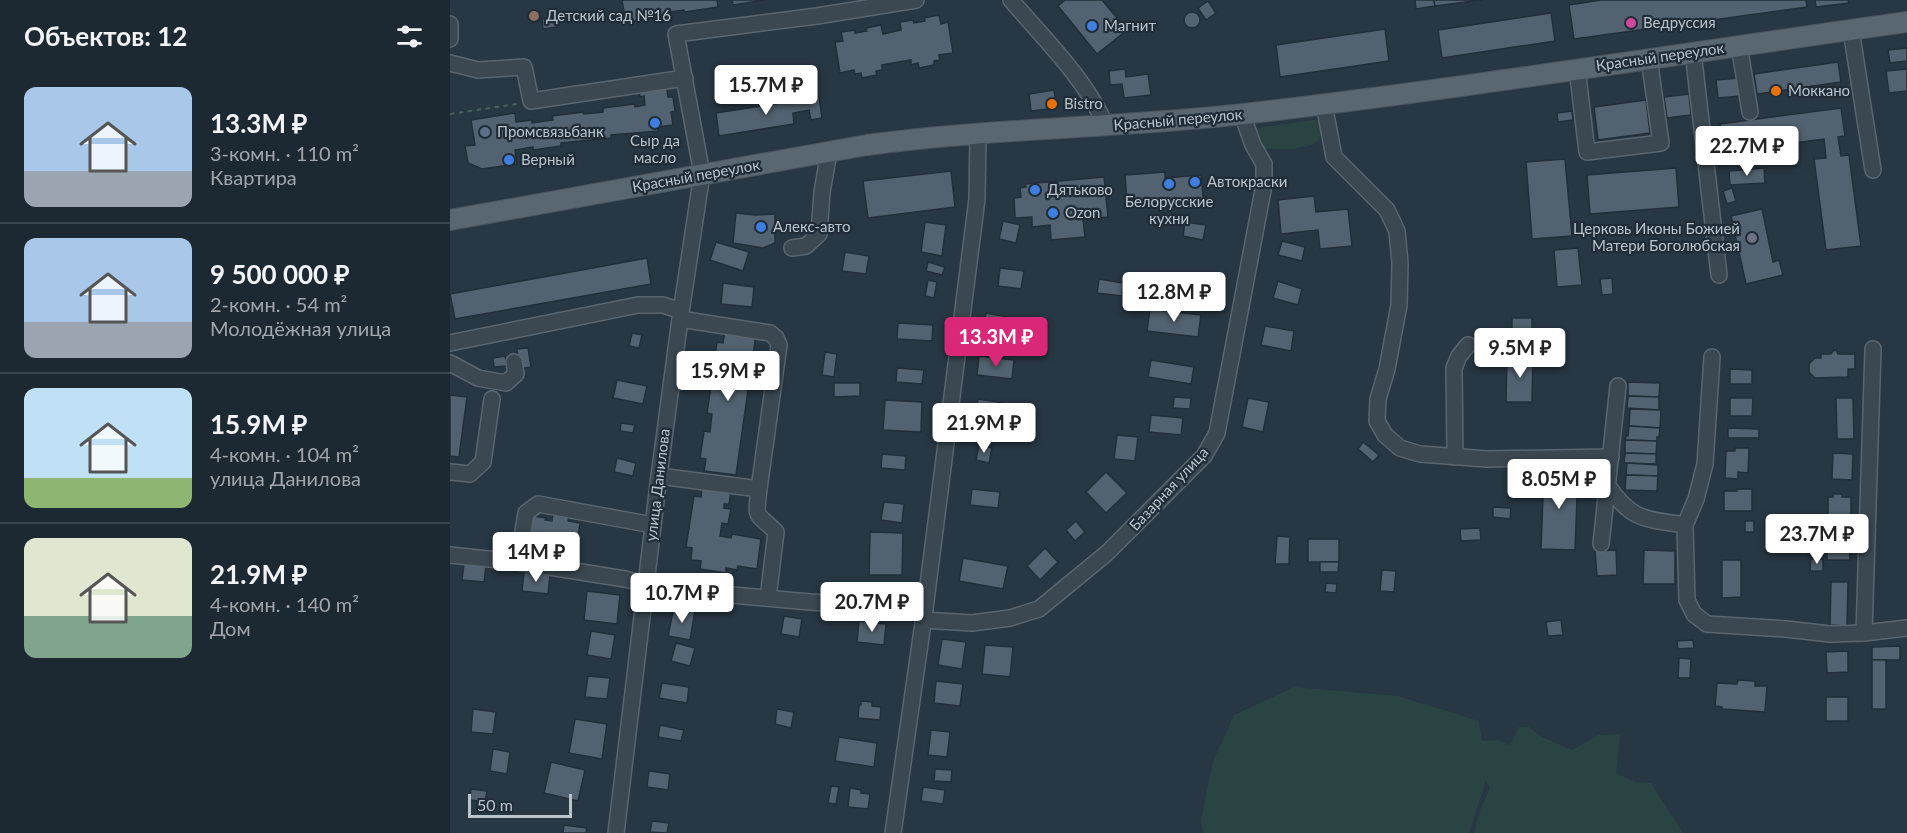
<!DOCTYPE html>
<html lang="ru">
<meta charset="utf-8">
<style>
body{margin:0;font-family:Lato,sans-serif;background:#25313a;color:#f1f3f6;height:100vh;display:flex;flex-direction:column;font-size:22px;white-space:nowrap}
*{box-sizing:border-box;margin:0}
p{font-size:20px;color:#a0a6ac}
.icon{flex:none;width:33px;height:33px;fill:none;stroke:currentColor;stroke-width:2;stroke-linecap:round;stroke-linejoin:round}
.map{position:relative;flex:1;overflow:hidden}
.sheet{display:flex;flex-direction:column;background:#1d2932;width:450px}
.sheet>*{flex:none}
.scale{position:absolute;left:18px;bottom:15px;width:104px;box-sizing:border-box;padding-left:6px;border:3px solid #b8c3cc;border-top:0;font-size:16px;line-height:21px;white-space:nowrap;color:#b8c3cc;-webkit-text-stroke:4px #202d38;paint-order:stroke}
.price{position:absolute;translate:-50% -51px;padding:0 14px;border-radius:6px;background:#fff;color:#222;font-size:20px;line-height:39px;filter:drop-shadow(0 2px 3px #0008)}
.price::after{content:'';position:absolute;left:50%;top:36px;width:18px;height:14px;margin-left:-9px;background:inherit;clip-path:polygon(0 0,100% 0,50% 100%)}
.price.selected{background:#db2777;color:#fff}
ul{padding:0;list-style:none}
li{display:flex;align-items:center;gap:18px;height:150px;padding:0 24px}
li+li{border-top:2px solid #3b454d}
li span{display:grid;place-items:center;flex:none;width:168px;height:120px;border-radius:12px;color:#555}
li>.icon{margin-inline-start:auto}
span .icon{width:72px;height:72px;fill:#fffc;stroke-width:1}
li b{font-size:26px}
h2{display:flex;justify-content:space-between;align-items:center;height:72px;padding:0 24px;font-size:26px}
main{display:flex;flex:1;min-height:0}
.map>svg:first-child{display:block}
.green{fill:#294443}
.building{fill:#526270;stroke:#222f3a;stroke-width:1.5}
.lines{fill:none;stroke-linecap:round;stroke-linejoin:round}
.minor-casing{stroke:#596670;stroke-width:18}
.major-casing{stroke:#48545f;stroke-width:22}
.path{stroke:#496161;stroke-width:2;stroke-dasharray:4.5 4.5;stroke-linecap:butt}
.minor{stroke:#3b4852;stroke-width:15}
.major{stroke:#596772;stroke-width:20}
.education-dot{fill:#8d6e63;stroke:#202d38;stroke-width:2}
.hotel-dot{fill:#d1479c;stroke:#202d38;stroke-width:2}
.shop-dot{fill:#3f7fe0;stroke:#202d38;stroke-width:2}
.food-dot{fill:#e8710a;stroke:#202d38;stroke-width:2}
.service-dot{fill:#5c6f8a;stroke:#202d38;stroke-width:2}
.worship-dot{fill:#6b7280;stroke:#202d38;stroke-width:2}
.labels{text-anchor:middle;stroke-width:4.5;stroke-linejoin:round;paint-order:stroke}
.poi-label{font-size:15px;fill:#b8c3cc;stroke:#202d38;text-anchor:start}
.street-label{font-size:15px;fill:#b8c3cc;stroke:#202d38}
</style>
<main>
<section class="sheet">
<h2>Объектов: 12<svg class="icon" aria-label="filters" viewBox="0 0 24 24"><path d="M4 7h16M4 17h16"/><circle cx="9" cy="7" r="2"/><circle cx="15" cy="17" r="2"/></svg></h2>
<ul>
<li><span style="background:linear-gradient(#a9c7e8 70%,#9aa5b1 0)"><svg class="icon" aria-label="home" viewBox="0 0 24 24"><path d="M3 11l9-7 9 7M6 9v11h12V9"/></svg></span><div><b>13.3M ₽</b><p>3-комн. · 110 m²</p><p>Квартира</p></div></li>
<li><span style="background:linear-gradient(#a9c7e8 70%,#9aa5b1 0)"><svg class="icon" aria-label="home" viewBox="0 0 24 24"><path d="M3 11l9-7 9 7M6 9v11h12V9"/></svg></span><div><b>9 500 000 ₽</b><p>2-комн. · 54 m²</p><p>Молодёжная улица</p></div></li>
<li><span style="background:linear-gradient(#bfe0f5 75%,#8fb573 0)"><svg class="icon" aria-label="home" viewBox="0 0 24 24"><path d="M3 11l9-7 9 7M6 9v11h12V9"/></svg></span><div><b>15.9M ₽</b><p>4-комн. · 104 m²</p><p>улица Данилова</p></div></li>
<li><span style="background:linear-gradient(#dfe7d0 65%,#7fa58c 0)"><svg class="icon" aria-label="home" viewBox="0 0 24 24"><path d="M3 11l9-7 9 7M6 9v11h12V9"/></svg></span><div><b>21.9M ₽</b><p>4-комн. · 140 m²</p><p>Дом</p></div></li>
</ul>
</section>
<div class="map">
<svg width="1457" height="833" viewBox="0 0 1457 833">
<rect width="100%" height="100%" fill="#273743"/>
<g class="green">
<path d="M870,119L874,127C872,131 871,138 868,141C860,150 823,150 812,148L807,128Z"/>
<path d="M844,687L948,696L1029,721L1032,741L1047,740L1060,745L1069,727H1079L1090,736L1122,750L1149,735L1170,734L1166,773L1186,782L1201,783L1233,833H1024L1030,810L1040,788L1036,781L1019,833H753L751,819L763,761L784,715Z"/>
</g>
<g class="building">
<path d="M172,0H267L268,7L235,12L234,10L219,12L220,15L176,23Z"/>
<path d="M282,0H316L283,5Z"/>
<path d="M615,0H652L677,30L647,54L608,6Z"/>
<path d="M965,0H984L985,6L966,9Z"/>
<path d="M984,0H1032L985,6Z"/>
<path d="M1151,0H1356L1357,7L1124,39L1119,5Z"/>
<path d="M1365,0H1398L1399,3L1366,7Z"/>
<path d="M758,1L766,13L756,20L748,8Z"/>
<circle cx="742" cy="20" r="8"/>
<path d="M1101,13L1105,41L992,58L988,30Z"/>
<path d="M489,15L491,24L498,22L503,53L489,55L490,60L484,61V65L469,68L468,63L461,65V60L432,65V70L426,71L427,75L412,78L411,73L405,74L404,70L390,73L385,42L393,41L391,32L405,30V33L417,31L416,28L431,25L433,34L451,30L450,22L463,20L464,23L475,21L474,18Z"/>
<path d="M105,17L107,27L93,29L92,19Z"/>
<path d="M935,29L939,61L830,77L826,45Z"/>
<path d="M1457,48V61L1440,63L1438,50Z"/>
<path d="M1388,62L1391,82L1307,94L1304,74Z"/>
<path d="M675,69L676,77L698,74L701,95L674,98L672,84L660,85L659,71Z"/>
<path d="M1457,69V91L1439,93L1436,71Z"/>
<path d="M1289,78L1291,96L1268,98L1266,80Z"/>
<path d="M216,83L218,97H223L225,111L221,112L223,125L208,127V131L161,135V138L111,143V146L83,150V147L65,150L67,164L32,169L18,163L15,146L25,145L21,120L65,113L66,122L82,120V123L103,120L102,116L133,112L134,114L153,112V108L184,104L185,107L195,105L194,96L190,97L189,90Z"/>
<path d="M604,90L607,108L581,111L579,94Z"/>
<path d="M1239,94L1241,115L1217,118L1214,97Z"/>
<path d="M369,97L372,118L361,120L359,110L343,113L344,124L269,136L266,113Z"/>
<path d="M1196,100L1200,133L1148,140L1144,107Z"/>
<path d="M1391,108L1395,136L1388,137L1391,156L1399,155L1411,246L1376,250L1364,159L1376,158L1374,139L1274,152L1270,124Z"/>
<path d="M1122,111L1123,120L1108,122L1107,113Z"/>
<path d="M1115,159L1122,236L1082,239L1076,162Z"/>
<path d="M1226,168L1229,207L1140,214L1137,175Z"/>
<path d="M1314,168L1315,183L1280,185L1279,171Z"/>
<path d="M501,171L505,207L418,218L413,181Z"/>
<path d="M715,172V178L751,175L754,205L717,208V200L677,203L675,175Z"/>
<path d="M654,177L658,217L633,219L635,237L601,240L600,225L582,227V217L565,218L564,198L571,197L570,188L576,187L575,184Z"/>
<path d="M1282,188L1286,201L1277,204L1273,191Z"/>
<path d="M864,196L866,212L898,209L902,246L870,249L868,230L831,234L828,200Z"/>
<path d="M1312,209L1323,262L1329,260L1333,275L1296,284L1281,216Z"/>
<path d="M286,213L305,215L325,214V243L313,248L283,243Z"/>
<path d="M553,221L570,225L566,243L549,239Z"/>
<path d="M475,222L496,225L492,256L471,252Z"/>
<path d="M735,222L756,225L753,240L733,236Z"/>
<path d="M832,241L855,247L852,261L828,255Z"/>
<path d="M266,242L299,252L293,271L260,260Z"/>
<path d="M1128,248L1132,285L1107,287L1104,250Z"/>
<path d="M395,252L419,256L416,274L392,271Z"/>
<path d="M197,258L201,284L5,319L0,294Z"/>
<path d="M478,262L495,267L492,275L476,271Z"/>
<path d="M550,268L574,271L571,289L548,286Z"/>
<path d="M1162,278L1163,294L1152,295L1150,279Z"/>
<path d="M649,279L673,283L672,296L647,293Z"/>
<path d="M478,280L487,282L484,298L475,296Z"/>
<path d="M745,280L756,281L755,289L744,288Z"/>
<path d="M828,281L852,289L848,305L823,298Z"/>
<path d="M273,283L304,287L302,307L271,304Z"/>
<path d="M700,309L751,315L748,337L697,331Z"/>
<path d="M536,313L573,320L570,336L533,330Z"/>
<rect x="1062" y="318" width="20" height="24"/>
<path d="M448,323L483,325L482,341L447,339Z"/>
<path d="M815,326L844,331L841,351L811,345Z"/>
<path d="M275,329L306,334L286,475L254,471L256,459L250,458L254,431L260,432L262,414L257,413L261,386L267,387L269,370L263,369L267,342L273,343Z"/>
<path d="M182,333L192,335L189,348L179,346Z"/>
<path d="M78,348L81,367L69,369L67,349Z"/>
<path d="M1386,350L1388,354H1405V369H1398V377L1365,378L1359,372V364L1365,358H1371V354H1381L1383,351Z"/>
<path d="M375,352L387,354L384,377L372,375Z"/>
<path d="M55,356L57,366L44,367L43,358Z"/>
<path d="M529,356L564,360L562,379L527,375Z"/>
<path d="M1057,356H1083L1082,402H1056Z"/>
<path d="M701,360L744,367L741,384L698,377Z"/>
<path d="M447,368L474,370L472,384L446,382Z"/>
<path d="M1280,369L1302,370V384H1280Z"/>
<path d="M167,380L197,386L193,404L163,398Z"/>
<path d="M1178,382L1210,383L1209,397L1178,396Z"/>
<path d="M384,383H410V396L384,397Z"/>
<path d="M0,395L17,397L9,457L0,456Z"/>
<path d="M1178,396L1209,397V410L1177,408Z"/>
<path d="M724,397L741,398L740,409L723,408Z"/>
<path d="M798,398L819,402L813,432L792,427Z"/>
<path d="M1280,398H1303L1302,416H1280Z"/>
<path d="M1386,398H1403L1404,439H1387Z"/>
<path d="M528,399L554,403L550,432L524,427Z"/>
<path d="M435,400L472,402L471,432L433,430Z"/>
<path d="M1180,409L1211,410L1210,428L1179,426Z"/>
<path d="M701,415L733,418L731,435L699,432Z"/>
<path d="M171,423L185,425L183,433L170,431Z"/>
<path d="M1179,426L1210,428L1209,437H1207V441L1175,440L1176,436H1178Z"/>
<path d="M1278,428L1309,429V438H1278Z"/>
<path d="M667,435L688,437L685,461L664,459Z"/>
<path d="M1175,440L1207,441L1206,454L1175,453Z"/>
<path d="M913,442L929,455L923,462L908,449Z"/>
<path d="M529,445L542,448L539,463L526,460Z"/>
<path d="M1285,448H1299L1298,473L1288,472V479L1275,478L1276,451H1285Z"/>
<path d="M1175,453L1206,454V464L1174,463Z"/>
<path d="M1383,453L1403,454L1402,480L1382,479Z"/>
<path d="M432,454L456,456L455,470L431,468Z"/>
<path d="M167,458L186,463L183,476L164,472Z"/>
<path d="M1177,463L1208,465V476L1176,475Z"/>
<path d="M1094,470L1128,472L1125,550L1091,549Z"/>
<path d="M656,472L677,493L656,513L636,492Z"/>
<path d="M1176,475L1208,476L1207,491L1175,490Z"/>
<path d="M252,487L281,491L279,504H274V508L281,509L278,524L272,523L270,536L281,538L282,534L311,539L307,569L288,566L287,570L276,568V573L250,569L251,561L241,560L242,548L236,547L244,496L251,497Z"/>
<path d="M522,489L550,492L548,508L520,505Z"/>
<path d="M1287,489H1302V511H1274V491H1287Z"/>
<path d="M1383,494H1392V497H1401V520H1378V497H1383Z"/>
<path d="M434,502L454,504L452,523L431,520Z"/>
<path d="M1043,507L1061,508L1060,519L1043,517Z"/>
<path d="M103,514L119,516L118,521L130,523L126,550L117,548L116,553L88,549V544L79,543L83,516L96,518L95,520L102,521Z"/>
<path d="M626,521L635,532L625,541L616,530Z"/>
<rect x="1295" y="521" width="9" height="11"/>
<path d="M1030,528L1031,540L1011,541L1010,529Z"/>
<path d="M420,532L453,533L452,575H419Z"/>
<path d="M1377,533H1399L1400,560H1377Z"/>
<path d="M827,536L840,537L839,564H825Z"/>
<rect x="858" y="539" width="31" height="23"/>
<path d="M595,548L608,562L590,580L577,566Z"/>
<path d="M1166,550L1167,575L1147,576L1145,551Z"/>
<path d="M1194,550L1225,551V584H1193Z"/>
<path d="M513,558L558,566L553,589L509,581Z"/>
<path d="M1361,559H1373V571H1360Z"/>
<path d="M1272,560H1291V597L1272,598Z"/>
<path d="M870,562H889L888,572H870Z"/>
<path d="M14,564L36,566L34,582L12,580Z"/>
<path d="M932,570L946,571L944,592L930,591Z"/>
<path d="M74,572L100,575L98,594L72,591Z"/>
<path d="M1381,582H1398L1397,626L1380,625Z"/>
<path d="M876,583L887,584L886,593L875,592Z"/>
<path d="M137,591L170,595L167,624L134,620Z"/>
<path d="M224,607L245,611L240,640L218,636Z"/>
<path d="M334,616L352,619L349,637L331,634Z"/>
<path d="M1111,620L1113,635L1098,636L1096,622Z"/>
<path d="M409,621L436,624L434,645L407,642Z"/>
<path d="M141,631L165,635L161,659L137,655Z"/>
<path d="M492,639L516,642L512,669L488,665Z"/>
<path d="M1243,640L1244,648L1228,649L1227,641Z"/>
<path d="M226,643L245,648L240,666L221,661Z"/>
<path d="M535,645L563,647L560,677L532,674Z"/>
<path d="M1450,646V660H1422V647Z"/>
<path d="M1398,651V672L1377,673L1376,652Z"/>
<path d="M1229,658L1241,659L1240,678H1228Z"/>
<rect x="1422" y="660" width="14" height="49"/>
<path d="M138,676L160,678L157,699L135,697Z"/>
<path d="M1288,680L1305,681V686H1317L1315,712L1272,709V707L1265,706L1267,683L1287,684Z"/>
<path d="M486,681L513,684L510,706L484,703Z"/>
<path d="M212,683L239,687L237,703L209,698Z"/>
<rect x="1376" y="697" width="22" height="24"/>
<path d="M411,701L422,702V706L431,707L430,720L408,718L409,705H411Z"/>
<path d="M23,709L46,712L43,734L21,732Z"/>
<path d="M327,709L344,712L341,728L325,724Z"/>
<path d="M125,719L157,724L152,759L119,753Z"/>
<path d="M210,725L234,730L231,741L208,737Z"/>
<path d="M481,730L500,732L497,757L478,755Z"/>
<path d="M389,737L427,743L424,767L385,761Z"/>
<path d="M43,749L60,752L57,774L40,771Z"/>
<path d="M101,762L135,770L128,801L94,793Z"/>
<path d="M485,769L502,770L501,782L484,781Z"/>
<path d="M199,771L220,774L218,790L197,787Z"/>
<path d="M381,786L389,787L386,804L378,803Z"/>
<path d="M473,787L495,790L493,804L471,801Z"/>
<path d="M400,788L411,790V793L420,794L418,809L398,807Z"/>
<path d="M21,789L37,791L35,802L20,800Z"/>
<path d="M202,821L219,823L217,833L200,832Z"/>
<path d="M114,825L137,828L136,833H113Z"/>
</g>
<g class="lines">
<g class="minor-casing">
<g id="minor">
<path d="M561,0C595,40 635,78 656,126"/>
<path d="M0,24V39"/>
<path d="M1401,30L1423,170"/>
<path d="M1289,45L1300,112"/>
<path d="M1243,52L1269,275"/>
<path d="M0,63L28,70L74,67L81,101L235,78"/>
<path d="M1127,68L1137,152L1211,143L1199,58"/>
<path d="M874,104L884,157L937,210L947,231L950,263L949,305L937,369L928,399L927,421L935,435L950,448L970,454L1037,459L1161,457"/>
<path d="M342,248L356,246L369,234L372,192L379,152"/>
<path d="M230,319L320,333L326,338L329,345L309,489"/>
<path d="M0,343L188,305H213L231,311"/>
<path d="M1262,357L1255,464L1246,499L1235,525L1237,600L1244,614L1257,624L1336,629L1380,634L1414,633L1457,628"/>
<path d="M0,363L28,378L56,383L66,374L64,362"/>
<path d="M1005,457L1004,368L1009,356L1018,345"/>
<path d="M0,472L20,474L33,462L42,399"/>
<path d="M209,476L309,489C305,522 306,511 326,532L318,598"/>
<path d="M1158,486C1182,521 1196,519 1235,525"/>
<path d="M1151,544L1168,386"/>
<path d="M0,555L68,562L175,579L216,589L360,602L475,609"/>
<path d="M68,562L76,513L88,504L203,525"/>
<path d="M473,620L522,623L560,618L589,609L657,553L754,456L767,433L814,185V164L803,145L792,114"/>
<path d="M1414,633L1423,349"/>
<path d="M166,833L209,476L230,319L252,174L226,34L367,16L466,0"/>
<path d="M443,833L475,609L527,199L528,135"/>
</g>
</g>
<g class="major-casing">
<path id="major" d="M0,220L417,145C542,128 669,128 794,114C1016,88 1236,53 1457,22"/>
</g>
<path class="path" d="M0,114L67,104"/>
<use href="#minor" class="minor"/>
<use href="#major" class="major"/>
</g>
<circle class="education-dot" cx="84" cy="16" r="6"/>
<circle class="hotel-dot" cx="1181" cy="23" r="6"/>
<g class="shop-dot">
<circle cx="642" cy="26" r="6"/>
<circle cx="205" cy="123" r="6"/>
<circle cx="59" cy="160" r="6"/>
<circle cx="745" cy="182" r="6"/>
<circle cx="719" cy="184" r="6"/>
<circle cx="585" cy="190" r="6"/>
<circle cx="603" cy="213" r="6"/>
<circle cx="311" cy="227" r="6"/>
</g>
<g class="food-dot">
<circle cx="1326" cy="91" r="6"/>
<circle cx="602" cy="104" r="6"/>
</g>
<circle class="service-dot" cx="35" cy="132" r="6"/>
<circle class="worship-dot" cx="1302" cy="238" r="6"/>
<g class="labels">
<g class="poi-label">
<text x="96" y="21">Детский сад №16</text>
<text x="1193" y="28">Ведруссия</text>
<text x="654" y="31">Магнит</text>
<text x="1338" y="96">Моккано</text>
<text x="614" y="109">Bistro</text>
<text x="47" y="137">Промсвязьбанк</text>
<text x="205" y="146" text-anchor="middle">Сыр да<tspan x="205" dy="17">масло</tspan></text>
<text x="71" y="165">Верный</text>
<text x="757" y="187">Автокраски</text>
<text x="597" y="195">Дятьково</text>
<text x="719" y="207" text-anchor="middle">Белорусские<tspan x="719" dy="17">кухни</tspan></text>
<text x="615" y="218">Ozon</text>
<text x="323" y="232">Алекс-авто</text>
<text x="1290" y="234" text-anchor="end">Церковь Иконы Божией<tspan x="1290" dy="17">Матери Боголюбская</tspan></text>
</g>
<g class="street-label">
<text transform="translate(1210 57) rotate(-8)" y="5">Красный переулок</text>
<text transform="translate(728 120) rotate(-5)" y="5">Красный переулок</text>
<text transform="translate(246 176) rotate(-10)" y="5">Красный переулок</text>
<text transform="translate(208 485) rotate(-83)" y="5">улица Данилова</text>
<text transform="translate(719 489) rotate(-47)" y="5">Базарная улица</text>
</g>
</g>
</svg>
<div class="scale">50 m</div>
<b class="price" style="left:316px;top:116px">15.7M ₽</b>
<b class="price" style="left:1297px;top:177px">22.7M ₽</b>
<b class="price" style="left:724px;top:323px">12.8M ₽</b>
<b class="price selected" style="left:546px;top:368px">13.3M ₽</b>
<b class="price" style="left:1070px;top:379px">9.5M ₽</b>
<b class="price" style="left:278px;top:402px">15.9M ₽</b>
<b class="price" style="left:534px;top:454px">21.9M ₽</b>
<b class="price" style="left:1109px;top:510px">8.05M ₽</b>
<b class="price" style="left:1367px;top:565px">23.7M ₽</b>
<b class="price" style="left:86px;top:583px">14M ₽</b>
<b class="price" style="left:232px;top:624px">10.7M ₽</b>
<b class="price" style="left:422px;top:633px">20.7M ₽</b>
</div>
</main>
